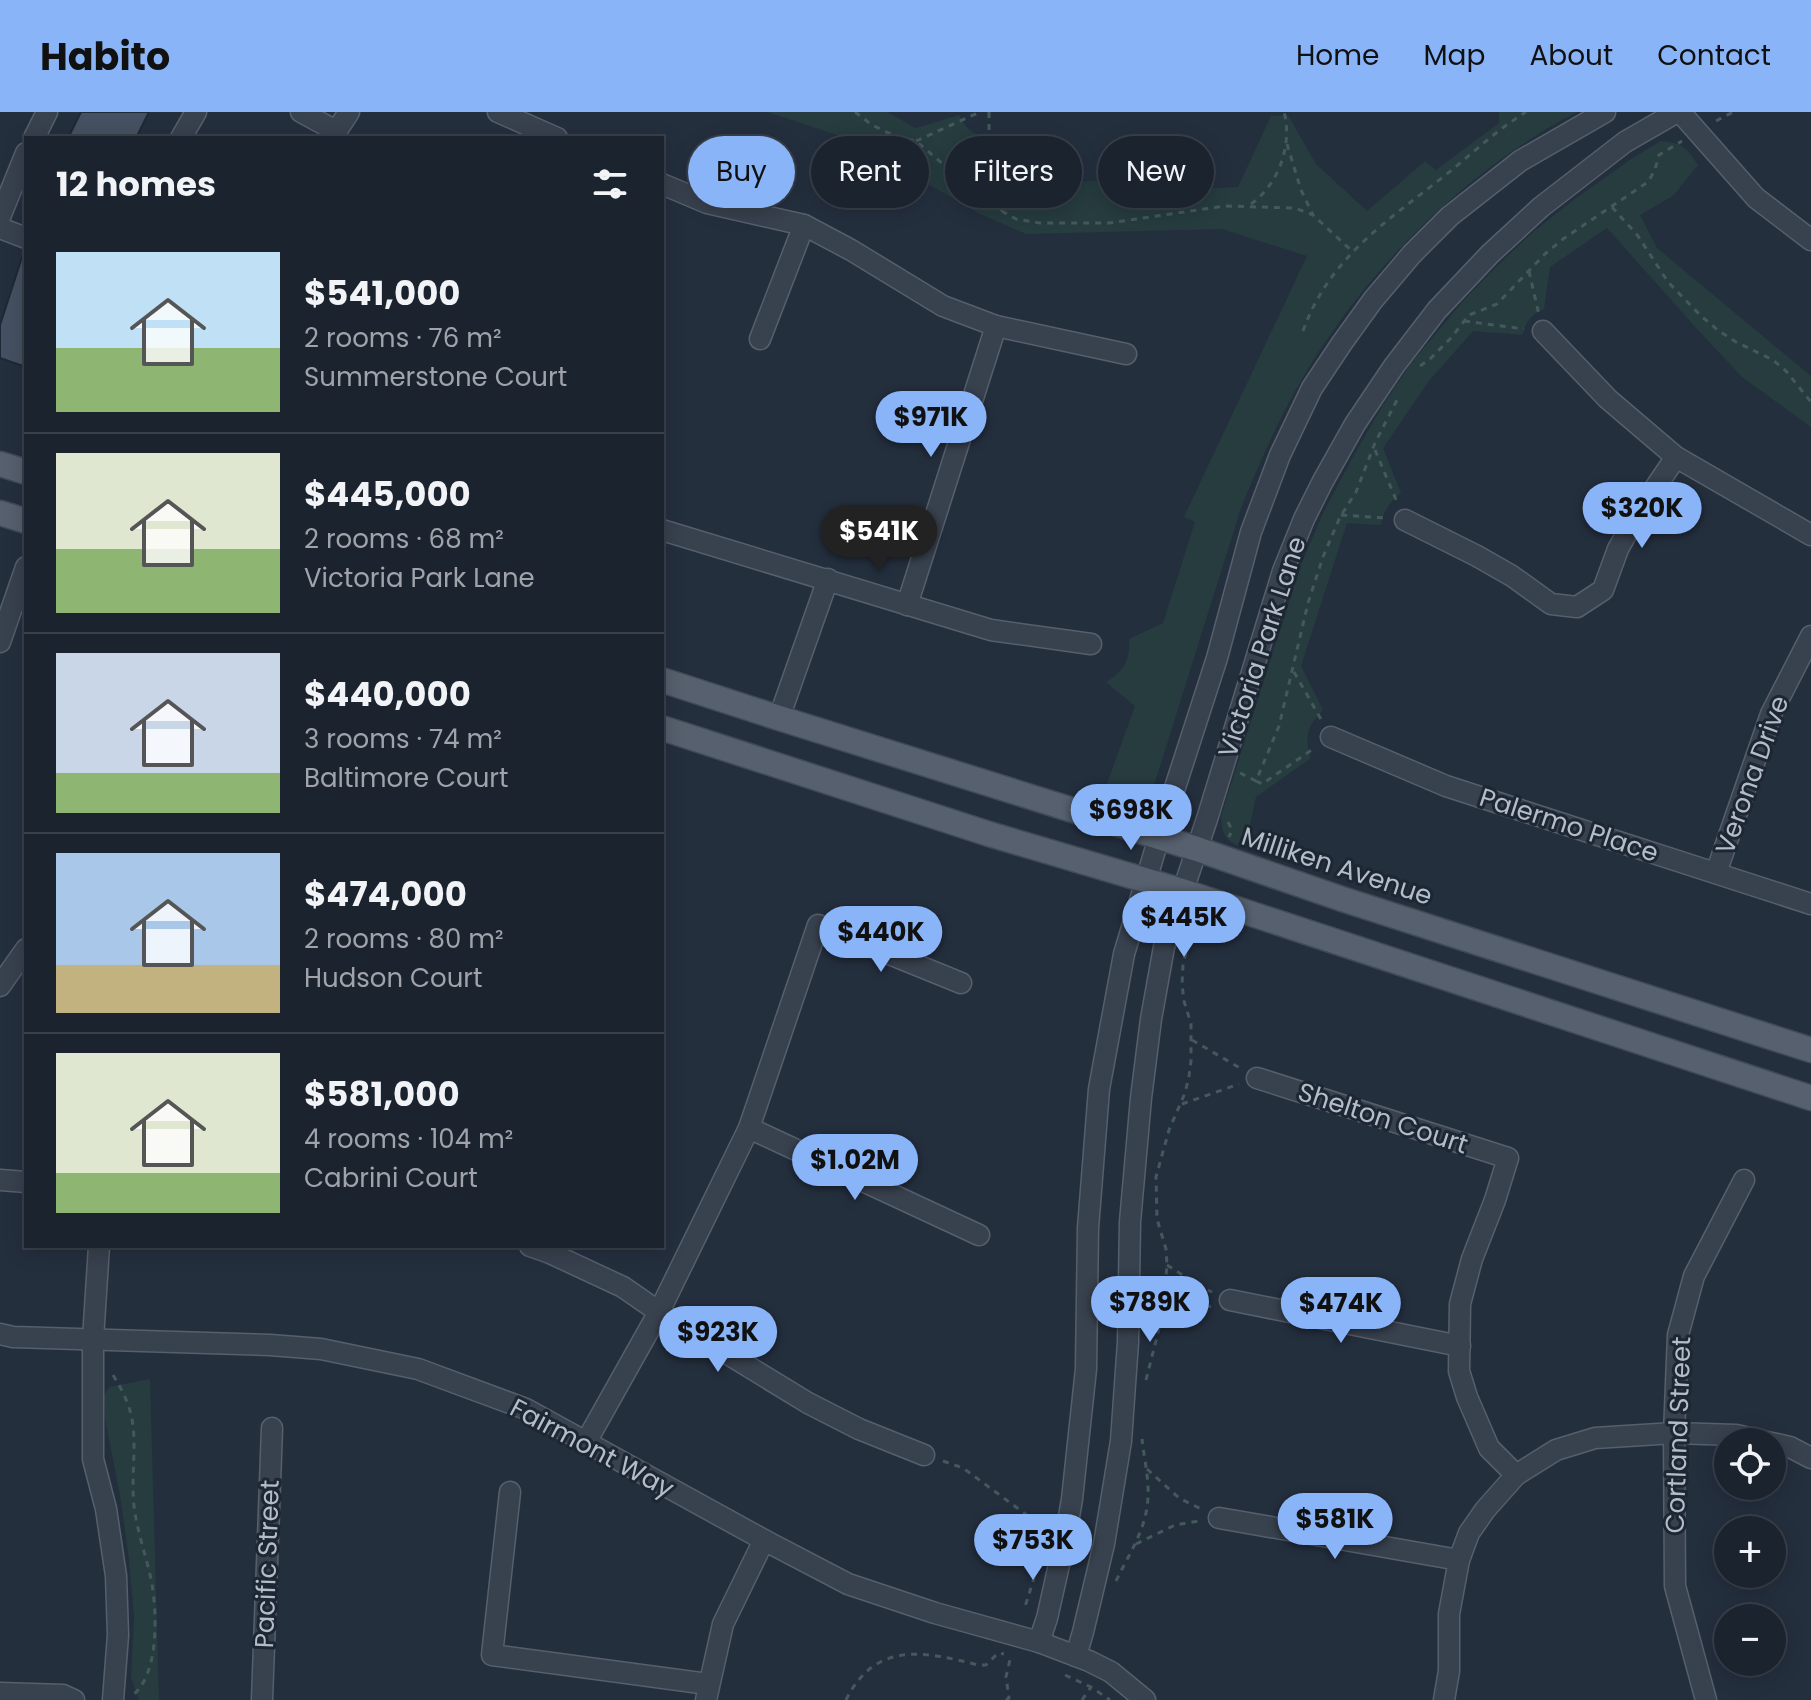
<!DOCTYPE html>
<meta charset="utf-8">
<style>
body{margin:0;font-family:Poppins,sans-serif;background:#282f3a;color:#f1f3f6;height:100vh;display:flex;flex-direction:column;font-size:30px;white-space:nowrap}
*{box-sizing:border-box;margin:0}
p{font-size:26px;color:#a0a4aa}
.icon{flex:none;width:44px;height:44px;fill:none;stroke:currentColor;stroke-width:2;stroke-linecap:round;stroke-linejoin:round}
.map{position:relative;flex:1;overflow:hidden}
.drawer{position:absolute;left:24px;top:24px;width:640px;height:1112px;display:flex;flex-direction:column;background:#1b232e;border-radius:0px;box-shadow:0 4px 20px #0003,0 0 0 2px #39404a}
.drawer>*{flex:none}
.banner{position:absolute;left:688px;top:24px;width:760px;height:72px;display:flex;gap:16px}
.buttons{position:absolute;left:1714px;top:1316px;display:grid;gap:16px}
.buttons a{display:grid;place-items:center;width:72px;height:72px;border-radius:50%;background:#1b232e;box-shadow:0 4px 20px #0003,0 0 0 2px #39404a;font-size:40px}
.price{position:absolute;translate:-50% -68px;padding:0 18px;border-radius:28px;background:#8ab4f8;color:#111;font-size:26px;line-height:52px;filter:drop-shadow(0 2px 4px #0008)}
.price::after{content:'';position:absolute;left:50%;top:48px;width:24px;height:18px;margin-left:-12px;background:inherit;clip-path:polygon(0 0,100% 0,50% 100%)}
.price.on{background:#222;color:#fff}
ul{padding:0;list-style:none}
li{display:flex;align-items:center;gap:24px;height:200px;padding:0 32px}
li+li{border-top:2px solid #39404a}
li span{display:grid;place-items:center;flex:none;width:224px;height:160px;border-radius:0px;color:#555}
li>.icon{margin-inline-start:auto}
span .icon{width:96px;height:96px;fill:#fffc;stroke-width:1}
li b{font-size:34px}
h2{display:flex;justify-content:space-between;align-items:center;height:96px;padding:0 32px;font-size:34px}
.pill{padding:0 28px;border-radius:36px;background:#1b232e;box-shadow:0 4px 20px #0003,0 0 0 2px #39404a;font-size:28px;line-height:72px}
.pill.on{background:#8ab4f8;color:#111}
header{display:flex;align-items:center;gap:48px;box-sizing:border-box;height:112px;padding:0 40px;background:#8ab4f8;color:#111}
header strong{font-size:38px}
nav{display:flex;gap:44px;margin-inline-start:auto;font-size:28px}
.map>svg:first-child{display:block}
.green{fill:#263c3f}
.building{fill:#455162;stroke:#1f2835;stroke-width:2}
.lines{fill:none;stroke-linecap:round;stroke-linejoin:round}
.minor-casing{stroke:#565f6c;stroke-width:23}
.major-casing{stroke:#414a57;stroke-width:27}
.path{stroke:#44595c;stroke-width:3;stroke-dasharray:6 6;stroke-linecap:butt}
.minor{stroke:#38414e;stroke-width:20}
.major{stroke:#56606e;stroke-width:24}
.labels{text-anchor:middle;stroke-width:6;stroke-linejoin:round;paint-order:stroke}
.street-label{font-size:26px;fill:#b4bcc9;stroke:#1d2633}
</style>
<header>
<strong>Habito</strong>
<nav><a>Home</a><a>Map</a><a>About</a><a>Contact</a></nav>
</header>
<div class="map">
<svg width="1811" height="1588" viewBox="0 0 1811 1588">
<rect width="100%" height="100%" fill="#242f3e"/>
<g class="green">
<path d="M767,0H887L916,16L959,3C967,21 981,27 1000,25L1016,72L1131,67L1167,78L1238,75L1271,4L1288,3L1316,52L1367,99L1425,49L1436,58L1499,11V0H1577C1456,63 1349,175 1286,296C1269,329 1255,362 1241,396L1151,683C1133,700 1122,698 1100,691L1135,594L1106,570C1124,559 1130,549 1129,527L1163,511L1195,410L1184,405L1307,144L1222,117L1026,122L980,102L852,28Z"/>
<path d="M1661,29C1683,31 1686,35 1698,53L1673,84L1640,103L1657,136L1811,264V315L1742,265L1697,217L1607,116L1550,155L1544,197C1531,203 1526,209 1522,223L1473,219L1429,269L1383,336L1401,381C1390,390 1384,398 1381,413L1347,411L1301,554L1323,598C1307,614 1304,625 1311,646L1256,685L1245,736C1227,730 1221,724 1221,704L1300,455L1324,399L1359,334L1383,293L1411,251L1465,187L1498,153L1532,121L1576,86L1634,45Z"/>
<path d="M150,1267L159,1588H139L131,1565L134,1505L129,1448L120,1383L105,1307L104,1284L109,1275Z"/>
</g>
<g class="building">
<path d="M81,0H149L136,26H68Z"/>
<path d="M23,142H26V255L0,246V213Z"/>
</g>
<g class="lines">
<g class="minor-casing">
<g id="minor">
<path d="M301,0L336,19"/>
<path d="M498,0L557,26"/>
<path d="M1680,0L1756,86L1811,128"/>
<path d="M34,26L47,0"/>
<path d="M181,26L196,0"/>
<path d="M332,26L349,0"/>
<path d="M662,72L707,91L804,113L851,138L943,194L996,214L1126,242"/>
<path d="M0,105L26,41"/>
<path d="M0,116L26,126"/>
<path d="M1543,219L1608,287L1676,345L1811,423"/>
<path d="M760,227L804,113"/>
<path d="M1405,408L1477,444L1512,464L1551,492L1577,495L1603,478L1618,437L1638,401L1676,345"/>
<path d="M662,418L991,518L1091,532"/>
<path d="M907,493L996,214"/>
<path d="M0,530L26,455"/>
<path d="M779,606L828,467"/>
<path d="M1331,625L1446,674L1811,792"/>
<path d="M1716,761L1771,602L1811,524"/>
<path d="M0,874L26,837"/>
<path d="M1257,966L1508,1046L1495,1088L1472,1147L1460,1192L1459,1259L1467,1285L1489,1336L1516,1363"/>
<path d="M749,1016L979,1123"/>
<path d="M0,1068L26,1070"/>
<path d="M99,1134L93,1227V1347L106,1397L116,1464L118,1523L113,1588"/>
<path d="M530,1134L550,1141L623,1175L659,1200L808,1291L859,1317L924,1343"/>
<path d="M1230,1188L1460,1234"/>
<path d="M0,1222L13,1225L270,1233L321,1237L418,1257L526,1297L764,1428L848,1472L935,1501L1039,1530L1089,1549L1111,1560L1145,1588"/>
<path d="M586,1330L659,1200L749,1016L818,813L961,871"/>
<path d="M1772,1331L1790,1335L1811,1346"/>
<path d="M510,1380L492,1543L708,1572"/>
<path d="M1219,1406L1459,1448"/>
<path d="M1039,1530L1047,1506L1066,1422L1072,1387L1086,1257L1088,1116L1099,977L1124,842L1159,725L1217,546L1251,420L1280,343L1312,276L1342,231L1373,188L1412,142L1450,104L1520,49L1605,0"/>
<path d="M1076,1544L1083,1520L1104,1432L1121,1329L1128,1230L1130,1110L1141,986L1151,907L1164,835L1207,707L1283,459L1304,407L1323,369L1355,312L1394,254L1437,198L1490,142L1541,95L1625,30L1677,0"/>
<path d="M0,1581L63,1583L74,1588"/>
<path d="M262,1588L272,1316"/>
<path d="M706,1588L723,1512L764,1428"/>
<path d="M1444,1588L1449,1559V1502L1459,1448L1469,1421L1485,1398L1516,1363L1556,1338L1595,1326L1674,1321L1736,1323L1767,1330"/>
<path d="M1706,1588L1675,1474L1674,1321L1678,1223L1694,1164L1744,1068"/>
</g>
</g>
<g class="major-casing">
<g id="major">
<path d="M0,352L26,360"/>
<path d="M0,401L26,409"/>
<path d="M662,568L779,606L1197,737L1342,787L1811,938"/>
<path d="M662,616L989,722L1182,779L1811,986"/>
</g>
</g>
<g class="path">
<path d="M855,0L872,13L893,23L916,29L950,58L971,82L1016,107L1040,111H1109L1225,94L1295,96L1313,103L1353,140"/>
<path d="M989,0V29L1004,87L1001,99"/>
<path d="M1716,9L1733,0"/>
<path d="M916,29L980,0"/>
<path d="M1287,32L1301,78L1313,103"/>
<path d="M1251,92C1278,73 1293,33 1284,0"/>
<path d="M1612,95L1638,124L1668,170L1701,204L1719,219L1736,230L1773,248L1786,259L1811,290"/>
<path d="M1529,159L1539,203"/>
<path d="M1464,209L1524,217"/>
<path d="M1303,219C1329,146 1386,110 1443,65C1471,43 1496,18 1526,0"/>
<path d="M1420,254L1430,247L1451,226L1469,203L1497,192L1545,142L1563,127L1648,70L1655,58L1659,43L1682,29"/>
<path d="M1375,338L1397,390"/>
<path d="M1341,403L1385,406"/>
<path d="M1294,560L1322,609"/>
<path d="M1240,661L1256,669L1279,614L1308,491L1323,445L1340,405L1356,380L1375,331L1398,286"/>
<path d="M1256,669L1262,672L1316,635"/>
<path d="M1228,710L1232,718L1229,725"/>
<path d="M1192,928L1240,956"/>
<path d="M1182,992L1239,972"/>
<path d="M1167,1153L1201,1175L1212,1180"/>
<path d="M1162,1208L1211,1194"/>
<path d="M113,1263C123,1279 131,1295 133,1314C136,1340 131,1367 134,1394C137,1420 147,1446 152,1472C157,1502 159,1562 133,1583"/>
<path d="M1146,1268L1163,1201L1167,1153L1166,1137L1157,1107L1156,1065L1169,1018L1185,981L1189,964L1191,949V912L1184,889L1182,873L1183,853L1189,829L1199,820L1202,808"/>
<path d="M943,1349L963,1356L1039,1412L1034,1466L1024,1498"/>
<path d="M1147,1357L1179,1386L1201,1397"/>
<path d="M1136,1432L1175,1413L1199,1409"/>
<path d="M1116,1469C1129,1442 1147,1416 1148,1385C1149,1366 1144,1346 1142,1327"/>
<path d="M1065,1563L1091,1575L1110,1588"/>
<path d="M846,1588C875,1529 924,1539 978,1553H986L998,1541L1004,1542"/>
<path d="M1006,1588L1009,1586L1006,1565L1011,1543"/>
<path d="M1082,1588L1091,1575"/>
</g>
<use href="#minor" class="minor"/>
<use href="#major" class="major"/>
</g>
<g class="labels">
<g class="street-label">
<text transform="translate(1262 535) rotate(-72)" y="9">Victoria Park Lane</text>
<text transform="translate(1752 663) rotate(-70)" y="9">Verona Drive</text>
<text transform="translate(1569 713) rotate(18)" y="9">Palermo Place</text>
<text transform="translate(1337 754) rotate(18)" y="9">Milliken Avenue</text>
<text transform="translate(1383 1006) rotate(18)" y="9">Shelton Court</text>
<text transform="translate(1678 1323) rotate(-88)" y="9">Cortland Street</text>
<text transform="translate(592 1336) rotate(28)" y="9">Fairmont Way</text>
<text transform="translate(267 1452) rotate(-88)" y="9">Pacific Street</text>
</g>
</g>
</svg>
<div class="buttons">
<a><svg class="icon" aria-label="locate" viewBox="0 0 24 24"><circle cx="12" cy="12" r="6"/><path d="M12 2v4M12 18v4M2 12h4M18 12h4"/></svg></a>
<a>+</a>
<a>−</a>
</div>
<b class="price" style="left:931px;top:347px">$971K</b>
<b class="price" style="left:1642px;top:438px">$320K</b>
<b class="price on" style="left:879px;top:461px">$541K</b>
<b class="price" style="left:1131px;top:740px">$698K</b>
<b class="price" style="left:1184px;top:847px">$445K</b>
<b class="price" style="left:881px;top:862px">$440K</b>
<b class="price" style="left:855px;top:1090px">$1.02M</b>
<b class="price" style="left:1150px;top:1232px">$789K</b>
<b class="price" style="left:1341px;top:1233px">$474K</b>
<b class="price" style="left:718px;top:1262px">$923K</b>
<b class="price" style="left:1335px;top:1449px">$581K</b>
<b class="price" style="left:1033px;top:1470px">$753K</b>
<div class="banner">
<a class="pill on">Buy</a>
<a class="pill">Rent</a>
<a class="pill">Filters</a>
<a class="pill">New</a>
</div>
<section class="drawer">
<h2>12 homes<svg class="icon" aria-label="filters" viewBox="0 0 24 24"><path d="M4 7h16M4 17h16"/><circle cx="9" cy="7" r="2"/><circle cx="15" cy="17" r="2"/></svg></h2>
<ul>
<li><span style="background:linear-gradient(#bfe0f5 60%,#8fb573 0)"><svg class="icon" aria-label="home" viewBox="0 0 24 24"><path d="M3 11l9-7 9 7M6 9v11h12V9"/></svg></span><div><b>$541,000</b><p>2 rooms · 76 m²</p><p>Summerstone Court</p></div></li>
<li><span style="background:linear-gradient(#dfe7d0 60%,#8fb573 0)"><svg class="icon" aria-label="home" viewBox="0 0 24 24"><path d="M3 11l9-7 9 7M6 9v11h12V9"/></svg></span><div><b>$445,000</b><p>2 rooms · 68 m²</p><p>Victoria Park Lane</p></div></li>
<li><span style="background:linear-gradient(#c9d6e8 75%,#8fb573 0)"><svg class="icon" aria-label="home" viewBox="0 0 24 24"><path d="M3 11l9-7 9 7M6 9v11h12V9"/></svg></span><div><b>$440,000</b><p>3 rooms · 74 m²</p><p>Baltimore Court</p></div></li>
<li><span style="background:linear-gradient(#a9c7e8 70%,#c2b280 0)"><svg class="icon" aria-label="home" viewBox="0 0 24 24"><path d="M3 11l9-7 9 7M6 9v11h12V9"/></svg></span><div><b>$474,000</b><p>2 rooms · 80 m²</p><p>Hudson Court</p></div></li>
<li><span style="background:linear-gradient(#dfe7d0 75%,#8fb573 0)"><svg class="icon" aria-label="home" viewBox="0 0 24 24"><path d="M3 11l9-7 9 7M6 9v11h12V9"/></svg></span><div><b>$581,000</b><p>4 rooms · 104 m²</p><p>Cabrini Court</p></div></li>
</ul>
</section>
</div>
